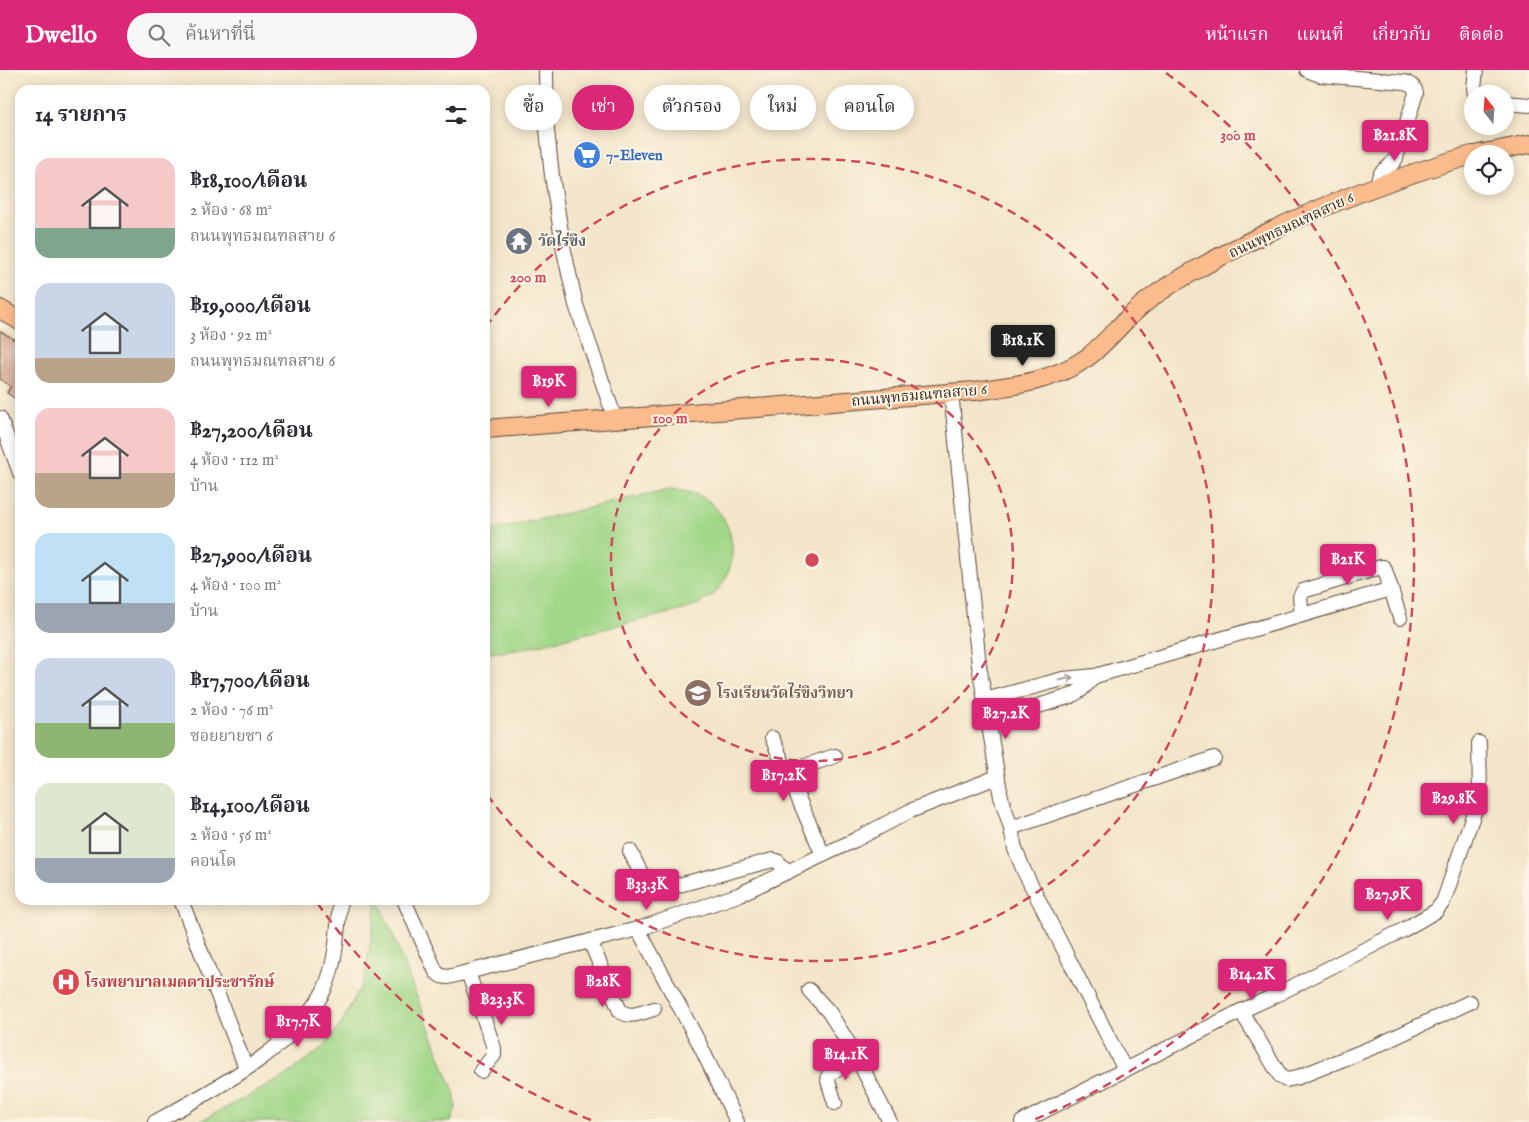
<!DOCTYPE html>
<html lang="th">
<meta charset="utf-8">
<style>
body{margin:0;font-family:"IM FELL English","Noto Serif Thai",serif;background:#f7f7f7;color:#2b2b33;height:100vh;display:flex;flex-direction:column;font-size:19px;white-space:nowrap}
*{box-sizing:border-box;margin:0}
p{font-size:16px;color:#7c7c81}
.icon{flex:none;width:28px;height:28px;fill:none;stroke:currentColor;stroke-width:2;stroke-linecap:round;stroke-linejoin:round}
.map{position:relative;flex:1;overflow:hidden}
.drawer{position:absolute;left:15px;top:15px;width:475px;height:820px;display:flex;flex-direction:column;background:#fff;border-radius:15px;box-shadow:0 2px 12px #0003}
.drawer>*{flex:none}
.banner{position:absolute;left:505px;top:15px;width:475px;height:45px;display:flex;gap:10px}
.needle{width:32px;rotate:343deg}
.tools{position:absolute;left:1464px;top:15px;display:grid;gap:10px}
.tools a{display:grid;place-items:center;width:50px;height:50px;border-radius:50%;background:#fff;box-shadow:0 2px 12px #0003;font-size:25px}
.price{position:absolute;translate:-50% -42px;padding:0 11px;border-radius:5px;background:#db2777;color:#fff;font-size:16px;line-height:32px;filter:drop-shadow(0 1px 2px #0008)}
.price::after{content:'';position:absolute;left:50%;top:30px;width:15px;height:11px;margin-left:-8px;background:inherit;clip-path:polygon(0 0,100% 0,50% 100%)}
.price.on{background:#222;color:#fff}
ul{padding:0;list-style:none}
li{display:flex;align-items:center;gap:15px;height:125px;padding:0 20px}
li span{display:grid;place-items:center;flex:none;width:140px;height:100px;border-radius:15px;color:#555}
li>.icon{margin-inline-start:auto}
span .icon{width:60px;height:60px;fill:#fffc;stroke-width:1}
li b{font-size:21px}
h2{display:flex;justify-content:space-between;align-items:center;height:60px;padding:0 20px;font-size:21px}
.pill{padding:0 18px;border-radius:22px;background:#fff;box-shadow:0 2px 12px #0003;font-size:18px;line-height:45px}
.pill.on{background:#db2777;color:#fff}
header{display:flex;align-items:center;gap:30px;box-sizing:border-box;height:70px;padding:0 25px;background:#db2777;color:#fff}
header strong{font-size:24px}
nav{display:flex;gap:28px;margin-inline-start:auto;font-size:18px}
.search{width:350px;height:45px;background:#f7f7f7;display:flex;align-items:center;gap:12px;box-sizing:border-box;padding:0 18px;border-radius:28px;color:#7c7c81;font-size:19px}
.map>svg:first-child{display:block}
.green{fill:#a1d788;stroke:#6e8053}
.building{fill:#d09e87}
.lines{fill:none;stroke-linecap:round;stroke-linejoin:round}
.minor-casing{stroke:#574638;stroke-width:16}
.major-casing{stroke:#574638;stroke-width:20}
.minor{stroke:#fff;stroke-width:14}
.major{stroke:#fbbb8d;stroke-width:18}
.oneway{stroke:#a79f9a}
.ring{fill:none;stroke:#d1495b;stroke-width:2.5;stroke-dasharray:9 6}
.labels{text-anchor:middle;stroke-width:4;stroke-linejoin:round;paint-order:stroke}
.shop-label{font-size:15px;font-weight:bold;fill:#366cbe;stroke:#fcf5e5;text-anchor:start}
.street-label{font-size:15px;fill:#3b2a1e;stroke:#fcf5e5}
.worship-label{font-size:15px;font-weight:bold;fill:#5b616d;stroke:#fcf5e5;text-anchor:start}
.education-label{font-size:15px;font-weight:bold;fill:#785e54;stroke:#fcf5e5;text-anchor:start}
.health-label{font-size:15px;font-weight:bold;fill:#be3a42;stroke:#fcf5e5;text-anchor:start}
.centre{fill:#d1495b;stroke:#fcf5e5;stroke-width:2.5}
.ring-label{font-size:15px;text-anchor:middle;font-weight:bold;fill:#d1495b;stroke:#fcf5e5;stroke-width:4;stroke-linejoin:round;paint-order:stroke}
</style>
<header>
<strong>Dwello</strong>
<div class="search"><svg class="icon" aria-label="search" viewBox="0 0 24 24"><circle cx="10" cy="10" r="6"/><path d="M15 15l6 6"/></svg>ค้นหาที่นี่</div>
<nav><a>หน้าแรก</a><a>แผนที่</a><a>เกี่ยวกับ</a><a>ติดต่อ</a></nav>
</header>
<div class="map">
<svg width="1529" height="1052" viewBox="0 0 1529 1052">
<rect width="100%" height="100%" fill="#fcf5e5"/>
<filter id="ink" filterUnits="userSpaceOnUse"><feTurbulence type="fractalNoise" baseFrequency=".02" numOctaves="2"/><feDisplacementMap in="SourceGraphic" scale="10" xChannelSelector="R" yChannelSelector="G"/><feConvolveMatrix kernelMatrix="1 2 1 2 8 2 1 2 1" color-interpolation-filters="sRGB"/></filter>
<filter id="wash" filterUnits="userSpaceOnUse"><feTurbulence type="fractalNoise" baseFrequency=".0096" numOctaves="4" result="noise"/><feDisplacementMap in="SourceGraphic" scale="20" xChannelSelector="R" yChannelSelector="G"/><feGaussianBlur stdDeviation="1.12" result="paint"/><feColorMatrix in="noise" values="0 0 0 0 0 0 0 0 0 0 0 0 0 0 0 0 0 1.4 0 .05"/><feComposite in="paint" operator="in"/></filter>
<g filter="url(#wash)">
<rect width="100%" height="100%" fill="#f3e5c9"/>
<g class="green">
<path d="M670,419C684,421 701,423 712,434C738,459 739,499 714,524C708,530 698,534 690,538L518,580L490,583L485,581V462Z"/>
<path d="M377,830H379L454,1022L456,1037L451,1052H199L286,1006L322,978L341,954L365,908Z"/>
</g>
<g id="blocks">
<path class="building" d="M0,261L20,273V332L7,323L11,316L0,309Z"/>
</g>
</g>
<g filter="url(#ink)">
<use href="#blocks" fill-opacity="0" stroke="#574638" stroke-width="1"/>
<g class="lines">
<g class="minor-casing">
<g id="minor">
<path d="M546,0L547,60L552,106L564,181L576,235L615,349"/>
<path d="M1307,0L1320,5L1404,12C1411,14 1414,15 1416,23L1396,88C1389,102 1381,94 1377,115"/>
<path d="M1475,24L1474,18L1476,0"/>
<path d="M1505,33L1529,35"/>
<path d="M951,322L979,595L1001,727L1011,758L1015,779L1024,801L1125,1000"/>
<path d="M0,348L20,403"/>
<path d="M1302,544L1300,527L1303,521L1381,497H1383L1385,500L1400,548"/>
<path d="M985,630L1063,609L1095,606L1391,519"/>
<path d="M989,651L1071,626L1081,620L1095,606"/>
<path d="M772,668L823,785"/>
<path d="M787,702L835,686"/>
<path d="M1011,758L1214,688"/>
<path d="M630,781C637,794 644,816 660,820L773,790L777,791L788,802"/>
<path d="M181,830L246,998"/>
<path d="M404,830L436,902L441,906L448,907L638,859L738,825L855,770L910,741L997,707"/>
<path d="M638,859L698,971L737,1052"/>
<path d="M590,871L620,941C630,949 642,942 654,939"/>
<path d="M468,902L494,978V985L481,1001"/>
<path d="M809,920L829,942L855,984L890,1052"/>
<path d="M1241,941L1278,924L1403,860L1436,841L1443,832L1447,821L1480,725L1479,673"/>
<path d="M835,1033L828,1011L829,1004L858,989"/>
<path d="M155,1052C210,1022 296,978 324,920C336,896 338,857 340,830"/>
<path d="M1022,1052L1241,941L1281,1007L1286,1010L1296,1008L1376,976L1470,932"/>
</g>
</g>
<g class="major-casing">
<g id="major">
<path d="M1479,84L1529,74"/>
<path d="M0,239L20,251"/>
<path d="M485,359L974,321C1013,316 1055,311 1088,287C1103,275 1115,261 1129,247C1145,231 1167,216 1187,205C1276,154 1374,113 1472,85"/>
</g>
</g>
<use href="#minor" class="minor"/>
<use href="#major" class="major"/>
</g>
<defs><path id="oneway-shaft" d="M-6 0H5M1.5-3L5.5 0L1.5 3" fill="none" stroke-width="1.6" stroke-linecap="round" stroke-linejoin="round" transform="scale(1.25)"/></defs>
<use class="oneway" href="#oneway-shaft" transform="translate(1066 609) rotate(-11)"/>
</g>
<g class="ring">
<circle cx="812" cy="490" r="201"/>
<path d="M486 257A401 401 0 1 1 486 723"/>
<path d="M591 1050A602 602 0 0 1 316 831M1166 3A602 602 0 0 1 1033 1050"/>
</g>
<defs>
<g id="supermarket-disc" transform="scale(1.4375)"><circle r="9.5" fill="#3f7fe0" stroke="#fcf5e5"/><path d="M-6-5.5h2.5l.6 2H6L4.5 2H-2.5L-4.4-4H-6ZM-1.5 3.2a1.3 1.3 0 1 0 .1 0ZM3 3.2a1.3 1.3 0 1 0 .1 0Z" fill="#fff"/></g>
<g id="temple-disc" transform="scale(1.4375)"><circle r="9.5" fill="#6b7280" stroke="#fcf5e5"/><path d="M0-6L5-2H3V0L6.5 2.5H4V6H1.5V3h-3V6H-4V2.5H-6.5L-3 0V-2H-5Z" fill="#fff"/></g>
<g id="school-disc" transform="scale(1.4375)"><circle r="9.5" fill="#8d6e63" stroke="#fcf5e5"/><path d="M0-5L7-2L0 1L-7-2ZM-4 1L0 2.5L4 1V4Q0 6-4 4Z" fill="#fff"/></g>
<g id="hospital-disc" transform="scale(1.4375)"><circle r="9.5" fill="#e0444e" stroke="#fcf5e5"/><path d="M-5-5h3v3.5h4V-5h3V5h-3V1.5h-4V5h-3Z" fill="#fff"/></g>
</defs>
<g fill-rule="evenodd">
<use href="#supermarket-disc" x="587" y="85"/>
<use href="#temple-disc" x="519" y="171"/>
<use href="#school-disc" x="698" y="623"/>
<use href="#hospital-disc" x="66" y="912"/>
</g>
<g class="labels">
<g class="shop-label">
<text x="606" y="90">7-Eleven</text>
</g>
<g class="street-label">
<text transform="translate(1291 155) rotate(-25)" y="5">ถนนพุทธมณฑลสาย 6</text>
<text transform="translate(919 325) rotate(-5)" y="5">ถนนพุทธมณฑลสาย 6</text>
</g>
<g class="worship-label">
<text x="538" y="176">วัดไร่ขิง</text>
</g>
<g class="education-label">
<text x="717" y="628">โรงเรียนวัดไร่ขิงวิทยา</text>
</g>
<g class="health-label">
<text x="85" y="917">โรงพยาบาลเมตตาประชารักษ์</text>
</g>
</g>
<circle cx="812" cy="490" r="8" class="centre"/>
<g class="ring-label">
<text x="1238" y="70">300 m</text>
<text x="528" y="212">200 m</text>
<text x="670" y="353">100 m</text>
</g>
</svg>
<div class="tools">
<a><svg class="needle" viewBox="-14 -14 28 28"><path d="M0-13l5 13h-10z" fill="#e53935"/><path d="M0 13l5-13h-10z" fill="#7c7c81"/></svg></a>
<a><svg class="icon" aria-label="locate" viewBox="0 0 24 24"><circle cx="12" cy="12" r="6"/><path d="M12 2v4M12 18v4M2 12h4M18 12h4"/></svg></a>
</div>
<b class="price" style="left:1395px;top:92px">฿21.8K</b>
<b class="price on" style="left:1023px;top:297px">฿18.1K</b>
<b class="price" style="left:549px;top:338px">฿19K</b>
<b class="price" style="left:1348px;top:516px">฿21K</b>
<b class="price" style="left:1006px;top:670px">฿27.2K</b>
<b class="price" style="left:784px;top:732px">฿17.2K</b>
<b class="price" style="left:1454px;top:755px">฿29.8K</b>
<b class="price" style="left:647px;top:841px">฿33.3K</b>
<b class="price" style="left:1388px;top:851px">฿27.9K</b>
<b class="price" style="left:1252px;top:931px">฿14.2K</b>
<b class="price" style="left:603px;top:938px">฿28K</b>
<b class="price" style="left:502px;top:956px">฿23.3K</b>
<b class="price" style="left:298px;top:978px">฿17.7K</b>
<b class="price" style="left:846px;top:1011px">฿14.1K</b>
<div class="banner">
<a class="pill">ซื้อ</a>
<a class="pill on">เช่า</a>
<a class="pill">ตัวกรอง</a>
<a class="pill">ใหม่</a>
<a class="pill">คอนโด</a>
</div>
<section class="drawer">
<h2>14 รายการ<svg class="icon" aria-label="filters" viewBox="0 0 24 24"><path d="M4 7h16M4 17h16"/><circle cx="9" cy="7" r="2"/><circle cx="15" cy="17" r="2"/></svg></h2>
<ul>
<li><span style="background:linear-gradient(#f6c9c9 70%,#7fa58c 0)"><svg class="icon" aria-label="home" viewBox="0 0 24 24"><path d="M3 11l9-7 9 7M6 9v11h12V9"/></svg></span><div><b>฿18,100/เดือน</b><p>2 ห้อง · 68 m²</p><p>ถนนพุทธมณฑลสาย 6</p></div></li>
<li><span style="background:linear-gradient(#c9d6e8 75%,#b9a48a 0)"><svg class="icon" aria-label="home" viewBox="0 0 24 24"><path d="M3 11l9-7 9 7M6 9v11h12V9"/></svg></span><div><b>฿19,000/เดือน</b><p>3 ห้อง · 92 m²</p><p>ถนนพุทธมณฑลสาย 6</p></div></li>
<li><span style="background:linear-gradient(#f6c9c9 65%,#b9a48a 0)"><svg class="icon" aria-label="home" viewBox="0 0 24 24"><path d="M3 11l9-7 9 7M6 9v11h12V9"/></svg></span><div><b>฿27,200/เดือน</b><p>4 ห้อง · 112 m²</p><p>บ้าน</p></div></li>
<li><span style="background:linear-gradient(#bfe0f5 70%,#9aa5b1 0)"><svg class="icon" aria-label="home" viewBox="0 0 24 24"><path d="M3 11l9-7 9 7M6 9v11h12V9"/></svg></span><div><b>฿27,900/เดือน</b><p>4 ห้อง · 100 m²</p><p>บ้าน</p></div></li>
<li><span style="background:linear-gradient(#c9d6e8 65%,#8fb573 0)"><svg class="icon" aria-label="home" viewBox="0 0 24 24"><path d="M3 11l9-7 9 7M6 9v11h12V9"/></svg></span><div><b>฿17,700/เดือน</b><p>2 ห้อง · 76 m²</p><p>ซอยยายชา 6</p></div></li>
<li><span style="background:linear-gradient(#dfe7d0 75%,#9aa5b1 0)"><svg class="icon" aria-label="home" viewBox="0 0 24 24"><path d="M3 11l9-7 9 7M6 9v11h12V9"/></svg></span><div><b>฿14,100/เดือน</b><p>2 ห้อง · 56 m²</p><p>คอนโด</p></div></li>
</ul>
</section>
</div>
